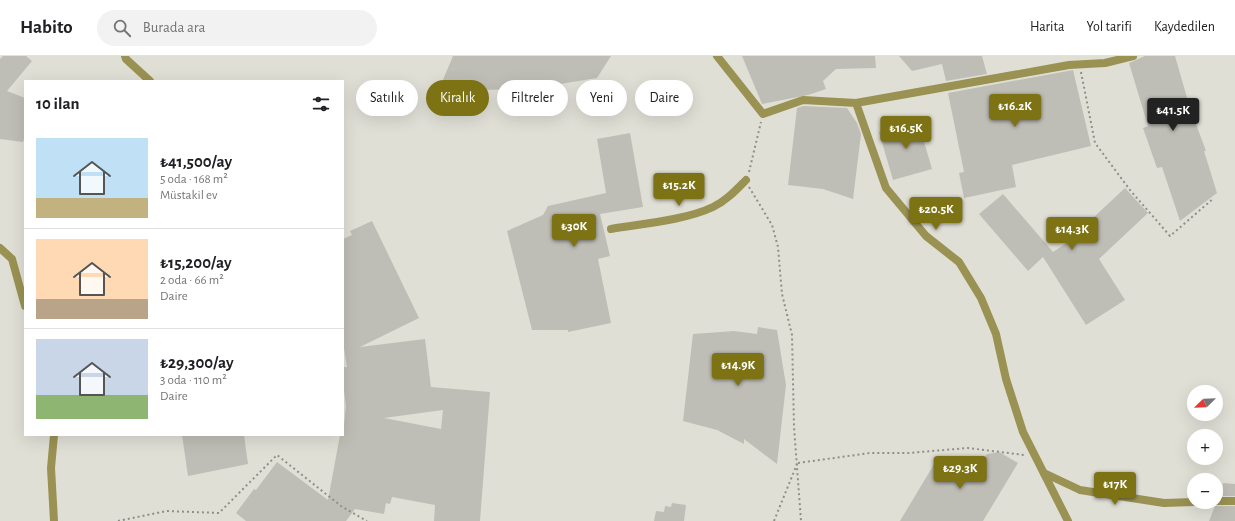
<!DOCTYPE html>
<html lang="tr">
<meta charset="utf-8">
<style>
body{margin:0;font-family:"Alegreya Sans",sans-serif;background:#f2f2f2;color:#202124;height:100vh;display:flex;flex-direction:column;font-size:15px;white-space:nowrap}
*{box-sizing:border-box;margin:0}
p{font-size:13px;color:#757577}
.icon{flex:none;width:22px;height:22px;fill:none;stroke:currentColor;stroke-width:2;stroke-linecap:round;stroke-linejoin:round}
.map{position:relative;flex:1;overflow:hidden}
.drawer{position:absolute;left:24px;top:24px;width:320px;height:356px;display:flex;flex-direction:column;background:#fff;border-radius:0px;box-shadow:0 4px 16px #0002}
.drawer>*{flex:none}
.banner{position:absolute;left:356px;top:24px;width:380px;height:36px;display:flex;gap:8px}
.needle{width:26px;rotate:247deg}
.tools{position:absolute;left:1187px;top:329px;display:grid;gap:8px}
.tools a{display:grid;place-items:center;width:36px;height:36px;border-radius:50%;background:#fff;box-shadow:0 4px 16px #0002;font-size:20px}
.price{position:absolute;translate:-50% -34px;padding:0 9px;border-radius:4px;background:#7d7314;color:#fff;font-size:13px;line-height:26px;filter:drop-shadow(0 1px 2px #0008)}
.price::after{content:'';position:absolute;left:50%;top:24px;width:12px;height:9px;margin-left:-6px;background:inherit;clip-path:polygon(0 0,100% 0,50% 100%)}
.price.current{background:#222;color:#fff}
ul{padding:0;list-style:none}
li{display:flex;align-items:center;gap:12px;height:100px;padding:0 12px}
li+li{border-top:1px solid #e0e0e0}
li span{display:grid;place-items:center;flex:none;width:112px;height:80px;border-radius:0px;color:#555}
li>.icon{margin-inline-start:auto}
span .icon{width:48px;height:48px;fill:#fffc;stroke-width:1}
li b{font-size:17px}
h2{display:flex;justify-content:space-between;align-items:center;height:48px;padding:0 12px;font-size:17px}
.pill{padding:0 14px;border-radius:18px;background:#fff;box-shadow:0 4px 16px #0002;font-size:14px;line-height:36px}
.pill.current{background:#7d7314;color:#fff}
header{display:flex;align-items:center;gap:24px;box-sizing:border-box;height:56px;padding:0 20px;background:#fff;border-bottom:1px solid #e0e0e0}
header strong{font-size:19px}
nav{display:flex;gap:22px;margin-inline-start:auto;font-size:14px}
.search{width:280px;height:36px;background:#f2f2f2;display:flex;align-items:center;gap:10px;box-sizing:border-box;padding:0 14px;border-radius:22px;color:#757577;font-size:15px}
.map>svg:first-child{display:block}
.building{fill:#bfbeb6;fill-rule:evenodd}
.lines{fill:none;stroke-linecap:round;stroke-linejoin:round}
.path{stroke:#8f8f88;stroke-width:2;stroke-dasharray:2 3;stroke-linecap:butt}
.minor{stroke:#9a9252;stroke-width:8}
.tertiary{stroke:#9a9252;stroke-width:8}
</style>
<header>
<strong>Habito</strong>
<div class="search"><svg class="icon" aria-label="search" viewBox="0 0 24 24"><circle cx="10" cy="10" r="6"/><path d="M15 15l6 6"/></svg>Burada ara</div>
<nav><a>Harita</a><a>Yol tarifi</a><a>Kaydedilen</a></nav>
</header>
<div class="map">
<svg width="1235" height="465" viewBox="0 0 1235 465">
<rect width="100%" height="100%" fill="#e0dfd6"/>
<g class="building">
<path d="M3,0H26L32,5L7,35L25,42V80L23,86L0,83V3Z"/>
<path d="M453,0H611L597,22L517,35L518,33L480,34L463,44L437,38Z"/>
<path d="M742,0H875L876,12L836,13L823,25L826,33L808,39L762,48Z"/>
<path d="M899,0H982L987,18L946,25L942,8L912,15Z"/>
<path d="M1145,0H1175L1190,52L1206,95H1204L1217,137L1180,165L1162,111L1157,112L1143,72L1148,70L1129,7Z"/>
<path d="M1073,14L1091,90L1012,109L1016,131L964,142L959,117L964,116L948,37Z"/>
<path d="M803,50L847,52L857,67L861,78L853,143L823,133L788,129L797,52Z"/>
<path d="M918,65L932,113L893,124L879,76Z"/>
<path d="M630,77L643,151L600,158L610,200L598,203L611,267L568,276V274H532L507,175L543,159L548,150L606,137L597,83Z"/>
<path d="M1125,132L1148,157L1099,203L1125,244L1086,269L1043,201L1028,215L979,158L1003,138L1053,196L1083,176L1080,174Z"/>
<path d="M372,165L419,262L360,291L425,283L431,331L490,336L480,465H434L435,449L392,441L390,448L386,447L384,458L355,453L346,465H246L236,457L254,433L256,434L277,406L328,444L340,379H343L346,350L343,327V311H347L343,286V183L352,179L350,175ZM443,354L441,373L384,362Z"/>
<path d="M758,271L777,274L786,329L777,408L744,383V388L717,374L683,365L693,278L734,275L757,278Z"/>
<path d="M182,379H244L248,408L188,420Z"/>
<path d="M999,396L1018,407L983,465H900L936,405L954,402L977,415L987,398Z"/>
<path d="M1223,427L1235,428V440H1223Z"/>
<path d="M672,447L686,449L684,465H654L656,455L664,456L665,450L671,451Z"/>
<path d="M1215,450H1235V465H1209Z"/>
</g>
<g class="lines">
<g class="path">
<path d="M1081,16L1095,87L1130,134L1170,180L1214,142"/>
<path d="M749,116L761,66"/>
<path d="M749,131L772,169L778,191L782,238L792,279L794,371L801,465"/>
<path d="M798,407L870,397H908L968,392L1024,399"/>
<path d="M118,465L167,455L219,457L277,399L341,450L367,465"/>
<path d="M774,465L797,408"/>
</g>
<g class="minor">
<path d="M125,0L126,3L150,25"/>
<path d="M611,173C641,168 686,164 713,151C726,145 736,134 746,124"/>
</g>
<g class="tertiary">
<path d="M717,0L763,58L803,44L856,47L886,132L926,180L959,206L981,242L996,278L1006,323L1023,376L1068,465"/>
<path d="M856,47L1069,9L1105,7L1133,0"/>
<path d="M0,192L12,203L25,250"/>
<path d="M54,379L51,412L54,465"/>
<path d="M1044,417L1080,434L1164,447L1194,446"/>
<path d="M1216,445H1235"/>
</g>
</g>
</svg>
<div class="tools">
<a><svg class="needle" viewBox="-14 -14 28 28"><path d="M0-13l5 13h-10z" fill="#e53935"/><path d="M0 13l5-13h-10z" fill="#757577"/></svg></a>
<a>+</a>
<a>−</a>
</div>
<b class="price" style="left:1015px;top:72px">₺16.2K</b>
<b class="price current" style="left:1173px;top:76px">₺41.5K</b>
<b class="price" style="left:906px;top:94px">₺16.5K</b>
<b class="price" style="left:679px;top:151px">₺15.2K</b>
<b class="price" style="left:936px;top:175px">₺20.5K</b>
<b class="price" style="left:574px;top:192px">₺30K</b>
<b class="price" style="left:1072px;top:195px">₺14.3K</b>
<b class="price" style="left:738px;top:331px">₺14.9K</b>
<b class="price" style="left:960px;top:434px">₺29.3K</b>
<b class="price" style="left:1115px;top:450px">₺17K</b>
<div class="banner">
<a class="pill">Satılık</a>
<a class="pill current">Kiralık</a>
<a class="pill">Filtreler</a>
<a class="pill">Yeni</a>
<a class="pill">Daire</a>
</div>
<section class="drawer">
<h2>10 ilan<svg class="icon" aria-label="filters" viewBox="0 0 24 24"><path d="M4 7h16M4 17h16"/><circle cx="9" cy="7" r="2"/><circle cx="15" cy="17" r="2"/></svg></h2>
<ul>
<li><span style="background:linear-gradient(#bfe0f5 75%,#c2b280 0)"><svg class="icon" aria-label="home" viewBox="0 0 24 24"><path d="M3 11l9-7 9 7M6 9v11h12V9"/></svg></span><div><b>₺41,500/ay</b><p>5 oda · 168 m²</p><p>Müstakil ev</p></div></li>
<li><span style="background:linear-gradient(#ffd9b3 75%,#b9a48a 0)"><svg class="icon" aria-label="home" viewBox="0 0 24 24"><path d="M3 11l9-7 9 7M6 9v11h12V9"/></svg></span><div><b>₺15,200/ay</b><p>2 oda · 66 m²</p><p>Daire</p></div></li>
<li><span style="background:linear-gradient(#c9d6e8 70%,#8fb573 0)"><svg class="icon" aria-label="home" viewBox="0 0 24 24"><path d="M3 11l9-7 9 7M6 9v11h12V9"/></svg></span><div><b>₺29,300/ay</b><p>3 oda · 110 m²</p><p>Daire</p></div></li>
</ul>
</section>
</div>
